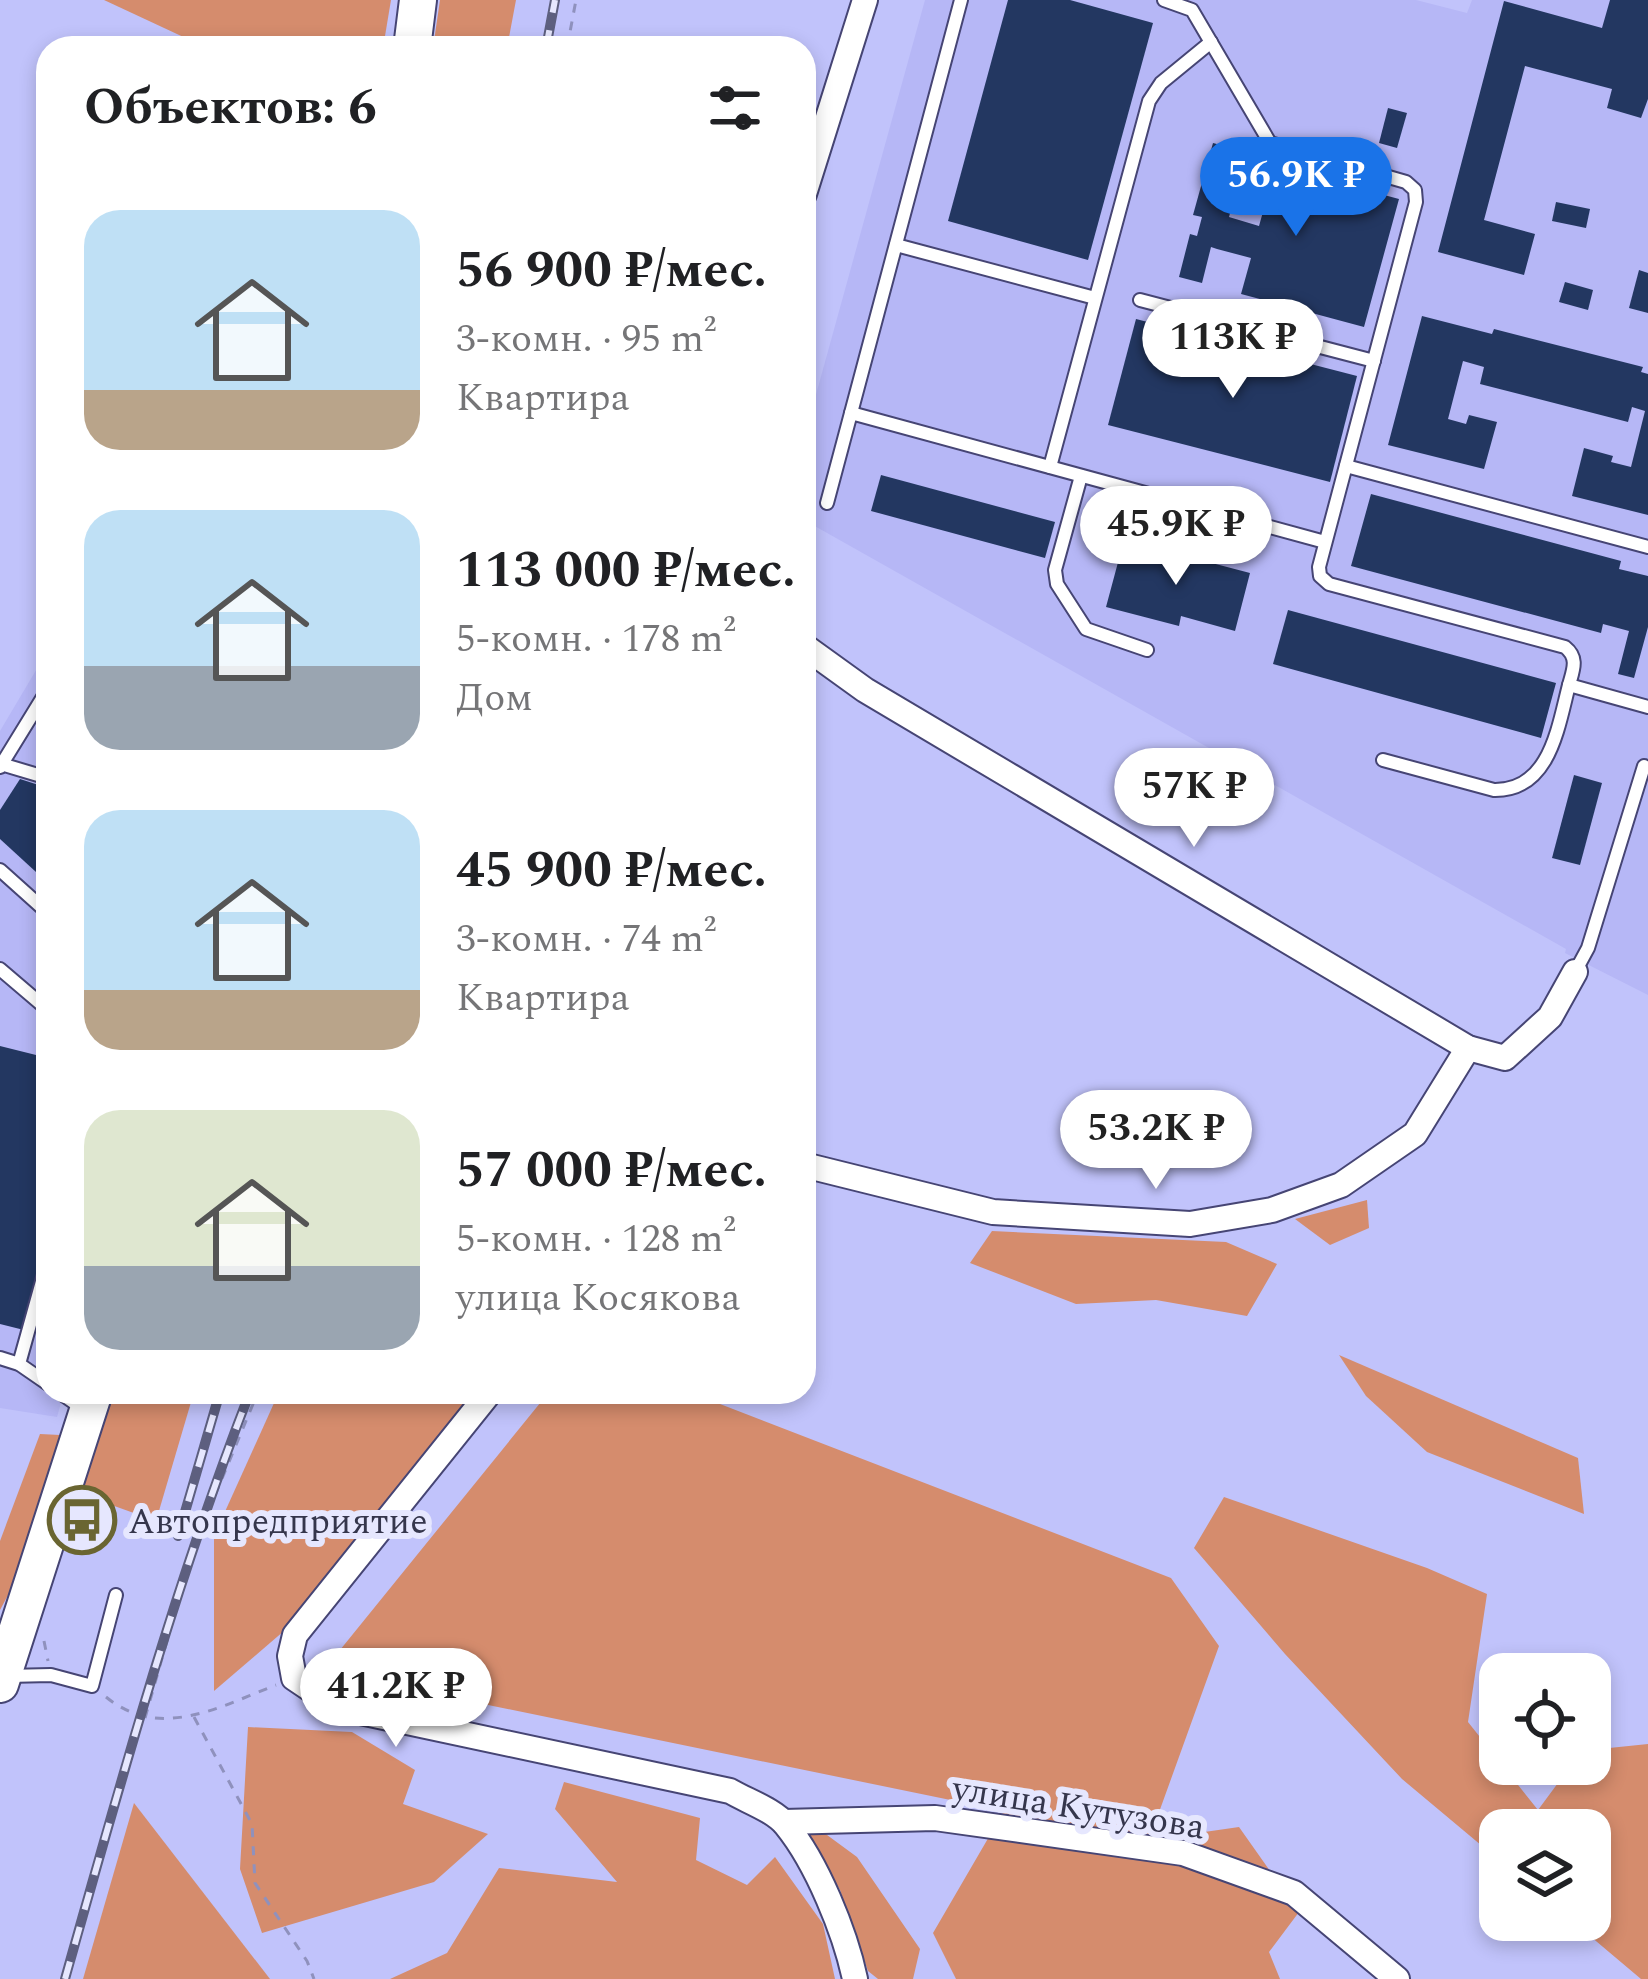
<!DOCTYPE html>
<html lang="ru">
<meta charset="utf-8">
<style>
body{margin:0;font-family:Spectral,serif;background:#f2f2f2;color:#202124;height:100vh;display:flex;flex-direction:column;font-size:45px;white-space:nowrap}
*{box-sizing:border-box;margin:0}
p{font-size:39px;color:#757577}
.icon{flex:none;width:66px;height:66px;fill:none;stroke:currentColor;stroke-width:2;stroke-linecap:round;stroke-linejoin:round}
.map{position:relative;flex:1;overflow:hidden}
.sheet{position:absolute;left:36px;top:36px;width:780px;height:1368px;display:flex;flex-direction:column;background:#fff;border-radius:36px;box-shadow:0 6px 18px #0003}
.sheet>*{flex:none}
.buttons{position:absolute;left:1479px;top:1653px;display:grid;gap:24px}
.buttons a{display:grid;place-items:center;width:132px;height:132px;border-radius:24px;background:#fff;box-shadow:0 6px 18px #0003;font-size:60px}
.price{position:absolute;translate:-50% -102px;padding:0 27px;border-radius:42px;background:#fff;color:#222;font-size:39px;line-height:78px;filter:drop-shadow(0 3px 6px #0008)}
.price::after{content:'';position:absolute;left:50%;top:72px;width:36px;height:27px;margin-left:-18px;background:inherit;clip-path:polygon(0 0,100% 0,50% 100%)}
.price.current{background:#1a73e8;color:#fff}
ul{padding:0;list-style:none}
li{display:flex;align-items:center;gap:36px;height:300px;padding:0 48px}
li span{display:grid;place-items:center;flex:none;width:336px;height:240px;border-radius:36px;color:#555}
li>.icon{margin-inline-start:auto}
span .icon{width:144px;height:144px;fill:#fffc;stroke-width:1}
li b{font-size:51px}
h2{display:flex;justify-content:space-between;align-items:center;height:144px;padding:0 48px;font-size:51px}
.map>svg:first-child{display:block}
.built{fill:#b6b7f6}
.green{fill:#d58c6d}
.building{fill:#233761}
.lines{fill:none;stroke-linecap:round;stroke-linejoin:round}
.service-casing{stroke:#464574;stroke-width:16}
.minor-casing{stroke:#464574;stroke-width:28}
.primary-casing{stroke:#464574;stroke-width:40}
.path{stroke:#8f91bd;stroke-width:3;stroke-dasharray:9 9;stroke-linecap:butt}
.service{stroke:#fff;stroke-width:12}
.minor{stroke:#fff;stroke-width:24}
.primary{stroke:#fff;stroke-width:36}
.rail-casing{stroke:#5d5f7f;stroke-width:10}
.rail{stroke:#e6e7fe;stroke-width:6;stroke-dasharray:18;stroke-linecap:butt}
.labels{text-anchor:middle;stroke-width:12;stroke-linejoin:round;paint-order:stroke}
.poi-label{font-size:36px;fill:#35364c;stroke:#e6e7fe;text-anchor:start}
.street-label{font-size:36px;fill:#35364c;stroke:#e6e7fe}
</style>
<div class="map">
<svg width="1648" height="1979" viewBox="0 0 1648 1979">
<rect width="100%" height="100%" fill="#c1c3fb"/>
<g class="built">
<path d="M925,0H1416L1467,13L1472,0H1648V995L1565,953L1566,949L804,520V438Z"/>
<path d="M48,650V1392H64L57,1417L0,1408V731Z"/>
</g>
<g class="green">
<path d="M104,0H391L383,48H207Z"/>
<path d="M440,0H516L507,48H433Z"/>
<path d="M1367,1200L1369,1228L1330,1245L1295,1219Z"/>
<path d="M992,1231L1226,1242L1277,1264L1247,1316L1156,1300L1076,1304L970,1263Z"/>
<path d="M1339,1355L1578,1458L1584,1514L1427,1452L1366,1396Z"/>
<path d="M110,1392H194L156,1521L81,1494Z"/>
<path d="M279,1392H479L299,1618L214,1691V1536Z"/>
<path d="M549,1392H689L1171,1578L1219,1646L1149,1840L1239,1827L1299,1912L1269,1952L1280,1979H956L933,1933L1004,1811L323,1671Z"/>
<path d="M40,1434L60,1435L21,1571L0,1610V1541Z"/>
<path d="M1224,1497L1427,1568L1487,1594L1468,1722L1538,1810L1572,1764H1590V1750L1648,1744V1979H1641L1571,1920H1590V1830H1500V1861L1402,1779L1285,1654L1194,1548Z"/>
<path d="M248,1727L352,1732L415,1770L403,1804L488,1834L434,1882L262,1933L240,1869Z"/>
<path d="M564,1782L700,1818L696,1860L747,1885L775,1857L823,1924L835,1979H390L447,1953L499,1868L617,1882L555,1809Z"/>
<path d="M134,1803L270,1979H83Z"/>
<path d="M793,1810L857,1857L920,1949L913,1979H878L868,1971L840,1890Z"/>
</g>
<g class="building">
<path d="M1008,0H1070L1153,23L1088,260L948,221Z"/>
<path d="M1610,0H1648V99L1641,118L1607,108L1612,89L1525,66L1484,220L1535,234L1524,275L1438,252L1504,1L1602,28Z"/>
<path d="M1388,108L1407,113L1397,148L1379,143Z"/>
<path d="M1213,143L1246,152L1229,217L1259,226L1276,166L1399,199L1364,327L1241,294L1251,258L1217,249L1211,247L1202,283L1179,277L1190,234L1197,236L1202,217L1193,215Z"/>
<path d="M1556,202L1590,209L1586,228L1552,221Z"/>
<path d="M1639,270L1648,273V313L1629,308Z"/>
<path d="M1565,282L1593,290L1588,310L1559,302Z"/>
<path d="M1422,316L1492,334L1494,329L1643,367L1641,372L1648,374V515L1572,496L1584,448L1613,456L1611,462L1631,467L1645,411L1632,407L1628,422L1480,384L1484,367L1463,361L1448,419L1466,424L1469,415L1497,422L1484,469L1388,445Z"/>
<path d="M1136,319L1357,376L1330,482L1108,425Z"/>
<path d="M881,475L1055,522L1045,558L871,511Z"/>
<path d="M1371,494L1621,561L1619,569L1648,576V627L1634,678L1618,674L1629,631L1603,624L1601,633L1351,566Z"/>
<path d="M1124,540L1250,573L1235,631L1181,616L1179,626L1106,607Z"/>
<path d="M1288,610L1556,683L1541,738L1273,664Z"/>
<path d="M1574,775L1602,783L1580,865L1552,858Z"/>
<path d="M20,779L48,788V883L0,839V810Z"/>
<path d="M0,1046L48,1058V1151L43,1169L48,1171V1239L24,1330L0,1324Z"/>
</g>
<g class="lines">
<g class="service-casing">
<g id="service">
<path d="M1164,0L1192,10L1270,143L1406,182L1415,190L1416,202L1319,567L1320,576L1329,584L1565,647C1579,658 1573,670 1569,685L1648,707"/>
<path d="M896,245L1095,298"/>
<path d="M1140,300L1374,361"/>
<path d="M851,413L961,0"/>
<path d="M1346,466L1648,547"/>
<path d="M1050,467L1149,101L1161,83L1211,42"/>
<path d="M1081,476L1055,570L1057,584L1086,629L1147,650"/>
<path d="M827,503L851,413L1325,542"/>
<path d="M1383,760L1494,790C1550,791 1558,727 1569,685"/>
<path d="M1,764L48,778"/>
<path d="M0,767L48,689"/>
<path d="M0,870L48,913"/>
<path d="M0,969L48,1010"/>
<path d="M1575,972L1588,948L1644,766"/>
<path d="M0,1358L19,1364L48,1384"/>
<path d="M19,1364L48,1260"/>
<path d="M59,1392L82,1408"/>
<path d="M7,1676L51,1675L92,1686L116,1595"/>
</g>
</g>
<g class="minor-casing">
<g id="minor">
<path d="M804,194L865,0"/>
<path d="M804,646L865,690L1468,1048L1505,1058L1550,1017L1575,972"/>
<path d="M804,1165L993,1212L1190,1224L1272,1210L1341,1185L1415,1134L1468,1048"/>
<path d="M490,1392L295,1635L290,1656L294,1678L337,1707L730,1791C747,1801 774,1810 786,1825C817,1863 845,1932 855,1979"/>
<path d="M784,1822L935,1818L1183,1853L1294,1893L1397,1979"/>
</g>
</g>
<g class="primary-casing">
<g id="primary">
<path d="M412,48L418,0"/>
<path d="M0,1684L94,1392"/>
</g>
</g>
<g class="path">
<path d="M567,48L576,0"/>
<path d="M44,1641L48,1661"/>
<path d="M106,1697C160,1741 219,1707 276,1685"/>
<path d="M194,1717L252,1824L255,1883L307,1961L314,1979"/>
<path d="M145,1718L194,1546L258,1392"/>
</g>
<use href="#service" class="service"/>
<use href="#minor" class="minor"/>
<use href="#primary" class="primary"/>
<g class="rail-casing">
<g id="rail">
<path d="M546,48L555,0"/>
<path d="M178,1536L220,1392"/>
<path d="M65,1979C121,1781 175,1584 250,1392"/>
</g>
</g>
<use href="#rail" class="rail"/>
</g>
<defs>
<g id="bus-ring" transform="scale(3.45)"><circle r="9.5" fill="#e6e7fe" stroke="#6a6531" stroke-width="1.5"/><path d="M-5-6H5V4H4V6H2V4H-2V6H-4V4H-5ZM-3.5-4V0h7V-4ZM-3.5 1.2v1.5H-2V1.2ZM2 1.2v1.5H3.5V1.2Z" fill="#6a6531"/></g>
</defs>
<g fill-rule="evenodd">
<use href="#bus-ring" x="82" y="1520"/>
</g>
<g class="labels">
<g class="poi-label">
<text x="128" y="1533">Автопредприятие</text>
</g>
<g class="street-label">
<text transform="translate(1079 1806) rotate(9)" y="13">улица Кутузова</text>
</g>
</g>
</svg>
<div class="buttons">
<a><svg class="icon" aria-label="locate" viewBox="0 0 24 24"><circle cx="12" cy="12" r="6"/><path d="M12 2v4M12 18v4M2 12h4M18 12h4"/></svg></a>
<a><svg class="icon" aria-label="layers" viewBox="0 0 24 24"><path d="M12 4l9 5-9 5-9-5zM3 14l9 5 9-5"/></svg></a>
</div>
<b class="price current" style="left:1296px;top:239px">56.9K ₽</b>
<b class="price" style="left:1233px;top:401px">113K ₽</b>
<b class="price" style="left:1176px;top:588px">45.9K ₽</b>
<b class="price" style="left:1194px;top:850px">57K ₽</b>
<b class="price" style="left:1156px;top:1192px">53.2K ₽</b>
<b class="price" style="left:396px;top:1750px">41.2K ₽</b>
<section class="sheet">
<h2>Объектов: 6<svg class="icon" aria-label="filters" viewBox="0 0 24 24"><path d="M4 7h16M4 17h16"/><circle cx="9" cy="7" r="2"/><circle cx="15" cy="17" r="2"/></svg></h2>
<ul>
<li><span style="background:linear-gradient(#bfe0f5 75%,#b9a48a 0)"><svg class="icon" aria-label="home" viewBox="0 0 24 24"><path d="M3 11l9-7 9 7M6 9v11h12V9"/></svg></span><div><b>56 900 ₽/мес.</b><p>3-комн. · 95 m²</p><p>Квартира</p></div></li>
<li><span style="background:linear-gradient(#bfe0f5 65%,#9aa5b1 0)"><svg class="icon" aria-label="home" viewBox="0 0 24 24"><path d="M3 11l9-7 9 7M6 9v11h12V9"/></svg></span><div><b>113 000 ₽/мес.</b><p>5-комн. · 178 m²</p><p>Дом</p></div></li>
<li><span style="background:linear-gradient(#bfe0f5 75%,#b9a48a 0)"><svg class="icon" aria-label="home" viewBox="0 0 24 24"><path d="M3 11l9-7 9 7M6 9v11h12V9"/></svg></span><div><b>45 900 ₽/мес.</b><p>3-комн. · 74 m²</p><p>Квартира</p></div></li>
<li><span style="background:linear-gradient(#dfe7d0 65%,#9aa5b1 0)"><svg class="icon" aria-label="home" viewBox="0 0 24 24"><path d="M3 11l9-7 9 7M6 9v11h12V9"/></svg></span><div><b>57 000 ₽/мес.</b><p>5-комн. · 128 m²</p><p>улица Косякова</p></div></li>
</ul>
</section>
</div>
